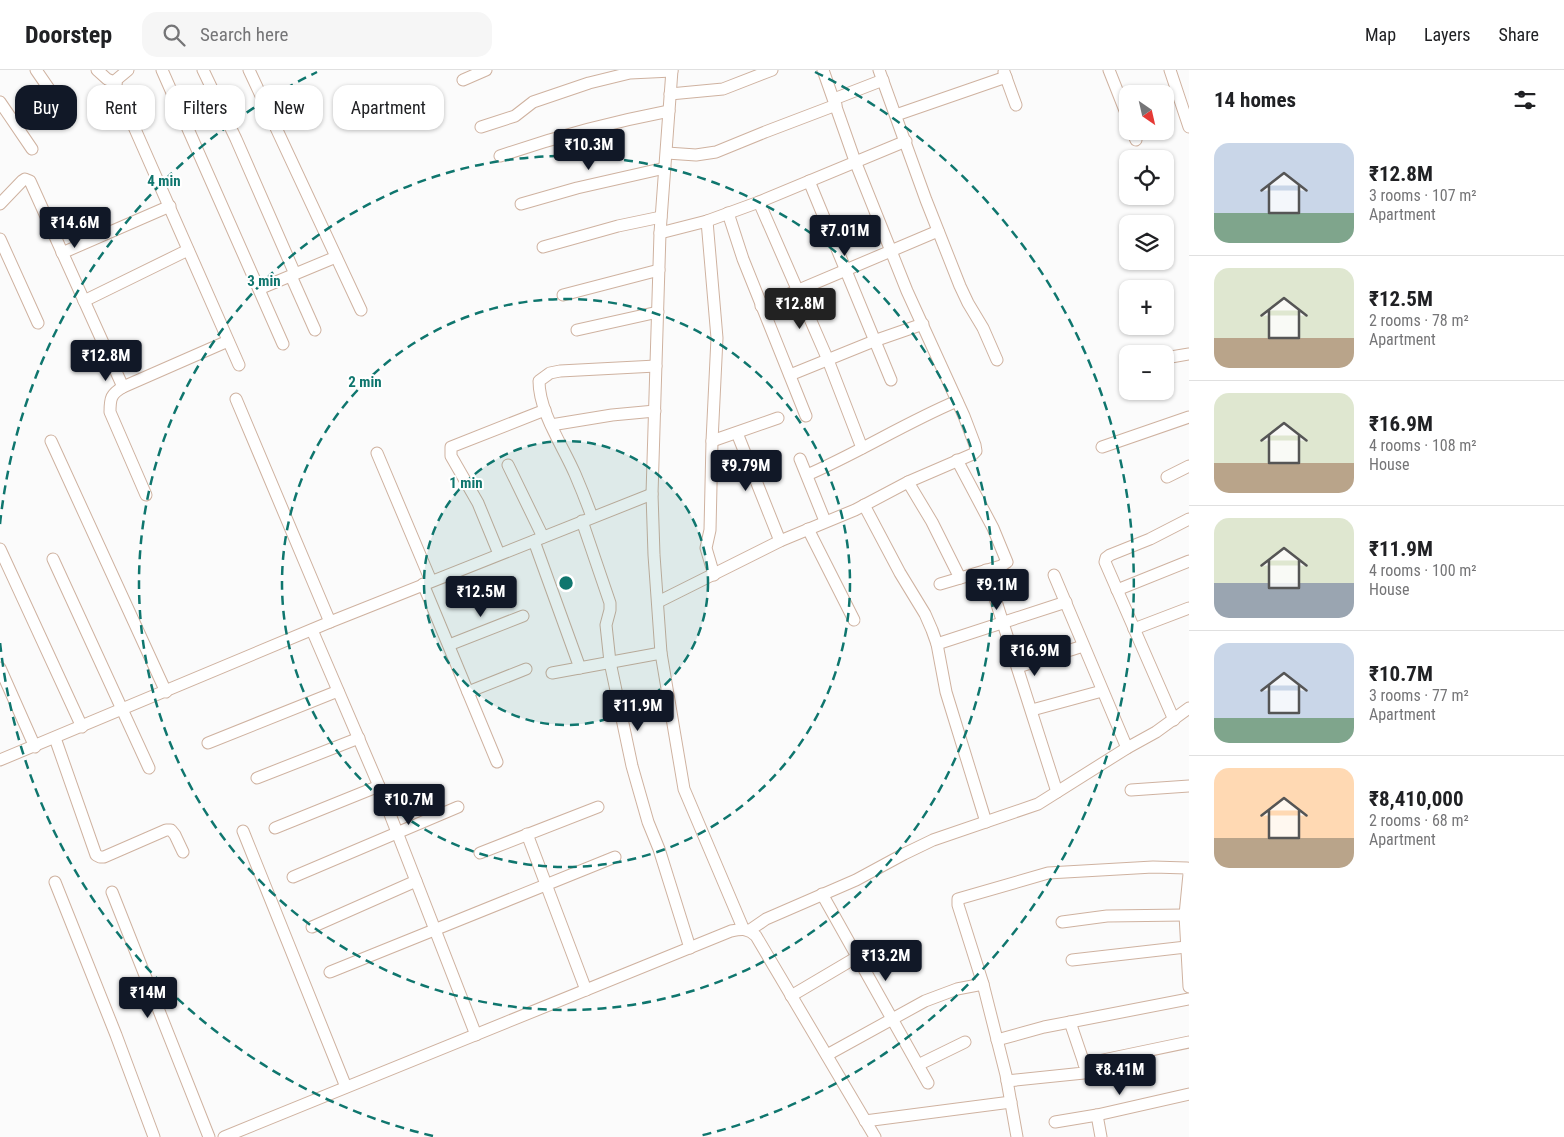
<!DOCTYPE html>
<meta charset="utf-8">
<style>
body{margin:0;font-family:"Roboto Condensed",sans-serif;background:#f6f6f6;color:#202124;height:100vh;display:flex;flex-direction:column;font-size:19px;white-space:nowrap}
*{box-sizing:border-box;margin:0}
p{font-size:16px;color:#757577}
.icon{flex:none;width:28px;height:28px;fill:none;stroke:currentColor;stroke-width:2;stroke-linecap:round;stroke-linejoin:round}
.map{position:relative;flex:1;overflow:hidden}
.side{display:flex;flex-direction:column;background:#fff;width:375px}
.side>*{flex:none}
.banner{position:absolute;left:15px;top:15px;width:475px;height:45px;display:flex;gap:10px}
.needle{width:32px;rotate:146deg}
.buttons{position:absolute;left:1119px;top:15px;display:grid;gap:10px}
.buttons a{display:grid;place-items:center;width:55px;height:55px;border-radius:10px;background:#fff;box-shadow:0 1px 4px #0004;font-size:25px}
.price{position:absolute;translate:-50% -42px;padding:0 11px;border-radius:5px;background:#111827;color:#fff;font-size:16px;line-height:32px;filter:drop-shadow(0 1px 2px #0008)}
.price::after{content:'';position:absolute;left:50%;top:30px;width:15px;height:11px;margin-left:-8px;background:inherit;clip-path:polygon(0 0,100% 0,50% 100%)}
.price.active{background:#222;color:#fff}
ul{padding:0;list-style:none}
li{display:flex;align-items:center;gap:15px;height:125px;padding:0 25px}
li+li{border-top:1px solid #e0e0e0}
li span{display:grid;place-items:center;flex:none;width:140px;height:100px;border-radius:15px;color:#555}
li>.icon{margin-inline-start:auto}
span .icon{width:60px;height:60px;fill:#fffc;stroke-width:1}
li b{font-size:21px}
h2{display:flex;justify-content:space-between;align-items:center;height:60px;padding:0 25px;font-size:21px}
.chip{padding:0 18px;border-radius:15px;background:#fff;box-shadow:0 1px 4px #0004;font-size:18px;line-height:45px}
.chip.active{background:#111827;color:#fff}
header{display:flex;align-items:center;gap:30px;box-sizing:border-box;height:70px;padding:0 25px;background:#fff;border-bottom:1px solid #e0e0e0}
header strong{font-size:24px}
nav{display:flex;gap:28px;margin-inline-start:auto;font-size:18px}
.search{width:350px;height:45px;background:#f6f6f6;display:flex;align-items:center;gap:12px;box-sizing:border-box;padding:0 18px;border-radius:15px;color:#757577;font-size:19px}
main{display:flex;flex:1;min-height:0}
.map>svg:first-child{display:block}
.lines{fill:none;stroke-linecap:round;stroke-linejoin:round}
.street-casing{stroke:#cfb2a0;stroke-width:13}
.street{stroke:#fff;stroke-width:11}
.ring{fill:none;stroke:#0f766e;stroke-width:2.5;stroke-dasharray:9 6}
.centre{fill:#0f766e;stroke:#fff;stroke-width:2.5}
.ring-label{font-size:15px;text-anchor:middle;font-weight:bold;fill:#0f766e;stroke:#fff;stroke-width:4;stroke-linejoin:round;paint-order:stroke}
</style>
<header>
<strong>Doorstep</strong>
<div class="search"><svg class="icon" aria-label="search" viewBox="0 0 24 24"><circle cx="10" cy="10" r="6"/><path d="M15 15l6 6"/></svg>Search here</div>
<nav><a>Map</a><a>Layers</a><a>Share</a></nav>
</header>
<main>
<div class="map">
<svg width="1189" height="1067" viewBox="0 0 1189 1067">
<rect width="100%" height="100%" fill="#fbfbfb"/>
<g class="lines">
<g class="street-casing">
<g id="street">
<path d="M36,0L67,45"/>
<path d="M97,0L107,9L116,13"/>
<path d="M128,0L116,10V16L239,295"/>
<path d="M162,0L283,274"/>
<path d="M203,0L236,69L295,204"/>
<path d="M249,0L361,240"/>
<path d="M672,0L660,163L652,424L654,485L661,583L684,719L743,858"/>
<path d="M879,0L926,130L960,216L968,233L983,258L997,290"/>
<path d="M1109,0L1128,48"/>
<path d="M1170,0L1189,57"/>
<path d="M1004,2L1016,35"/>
<path d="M463,10L486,0"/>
<path d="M670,24L723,19L772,0"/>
<path d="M834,29L883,10"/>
<path d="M0,32L32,79"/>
<path d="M896,45L1006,7"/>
<path d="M481,57L515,46L533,32L589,13L630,3L672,1"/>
<path d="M1132,61L1136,70"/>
<path d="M667,83L696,85L716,82L765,62L836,35"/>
<path d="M500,86C555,67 612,52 669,41"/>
<path d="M809,111L891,310"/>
<path d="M759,132L828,290L862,378"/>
<path d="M0,134L22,111L25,109L30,111L123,317"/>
<path d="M521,134L577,118L665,98"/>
<path d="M728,143L743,189L806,346"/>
<path d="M707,151L717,268L712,371L710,460L706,478L714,505"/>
<path d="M660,163L707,151L759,132L906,71"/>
<path d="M0,169L38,253"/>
<path d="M543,177L618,156L661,147"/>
<path d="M62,183L170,136"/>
<path d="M291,206L315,260"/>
<path d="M259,219L336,187"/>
<path d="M563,225L659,200"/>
<path d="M84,231L188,180"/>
<path d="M761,236L938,161"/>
<path d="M577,260L658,242"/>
<path d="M1171,287L1189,284"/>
<path d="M790,305L874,271L923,254"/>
<path d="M236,329L330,552"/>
<path d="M551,355L612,345L655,341"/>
<path d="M737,363L780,471"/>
<path d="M51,371L166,622"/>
<path d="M712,371L778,348"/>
<path d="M1102,377L1189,347"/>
<path d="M377,383L431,511"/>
<path d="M800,389L825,451"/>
<path d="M508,395L543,467"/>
<path d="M807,405C858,383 905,353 957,331"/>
<path d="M1167,407L1189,396"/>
<path d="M908,412L932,452L960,508"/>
<path d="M146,425L110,342C110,328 111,324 123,317L228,271"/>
<path d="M864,435L900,503L925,544L932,560L937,574L946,622L986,752"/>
<path d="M592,447C587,433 581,418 575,404C563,376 539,342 539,311L550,303L560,301L656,296"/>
<path d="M582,451L610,533V540L606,555L610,592L632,696L648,752L659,779L690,878"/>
<path d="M808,459L854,550"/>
<path d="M534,471L580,598"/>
<path d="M0,479L82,657"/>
<path d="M499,484L478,433L451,386V377L545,340"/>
<path d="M53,489L149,698"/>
<path d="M986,500L1057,722"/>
<path d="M1054,505L1127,678"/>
<path d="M423,514L497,692"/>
<path d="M940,514L1001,496L1007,492L993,458L957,390"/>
<path d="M1117,520L1189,491"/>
<path d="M658,532L780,471L855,440L908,412L973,384L976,381L975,375L964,346L907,221L855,91L823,0"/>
<path d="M1134,559L1189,538"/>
<path d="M312,560L379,716L476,965"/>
<path d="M937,574L1066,532"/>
<path d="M449,575L523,546"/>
<path d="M1018,597L1083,576"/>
<path d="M0,598L35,677"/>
<path d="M552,603L661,583"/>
<path d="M468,622L526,599"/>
<path d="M1032,640L1102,621"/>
<path d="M1174,650L1105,492L1106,488L1110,485L1150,469L1189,449"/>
<path d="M55,668L96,785L100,787H104L166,760H171L175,765L183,782"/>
<path d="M208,673L338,621"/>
<path d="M0,690L330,552L652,424"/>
<path d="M257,708L359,668"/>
<path d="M1131,720L1189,716"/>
<path d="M275,758L379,716"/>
<path d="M243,761L346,1017"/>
<path d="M527,764L586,920"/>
<path d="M480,783L598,737"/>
<path d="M293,807L458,737"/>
<path d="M55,812L116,965L154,1067"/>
<path d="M112,822L209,1067"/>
<path d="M822,824L928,1013"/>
<path d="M1062,852L1107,846L1185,845"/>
<path d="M312,857L416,811"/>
<path d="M750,860L766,849L856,810L904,784L933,770L1038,734L1127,678L1156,662L1189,638"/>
<path d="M1072,890L1186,877"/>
<path d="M330,902L615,787"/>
<path d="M791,926L857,887"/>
<path d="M997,970L1044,957L1189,929"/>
<path d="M827,985L925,931L957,919L983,914"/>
<path d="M1084,994L1189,972"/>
<path d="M918,995L965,972"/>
<path d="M1007,1011L1084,1003L1086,999L1070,952"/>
<path d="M1097,1045L1101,1067"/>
<path d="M865,1051L1011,1032"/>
<path d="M1055,1052L1097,1045L1189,1024"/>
<path d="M224,1067L731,861C742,859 748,858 756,866L875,1067"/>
<path d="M1017,1067L1006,1005L983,914L958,835V829L1048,803L1153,797L1187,798L1189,804L1185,845L1189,917"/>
</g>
</g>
<use href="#street" class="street"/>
</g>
<circle cx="566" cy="513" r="142" fill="#0f766e" fill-opacity=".12"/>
<g class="ring">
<circle cx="566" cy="513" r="142"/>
<circle cx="566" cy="513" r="284"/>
<circle cx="566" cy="513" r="427"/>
<path d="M433 1066A569 569 0 0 1 0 572M0 454A569 569 0 0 1 317 2M815 2A569 569 0 0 1 699 1066"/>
</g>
<circle cx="566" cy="513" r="8" class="centre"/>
<g class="ring-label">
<text x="164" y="116">4 min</text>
<text x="264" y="216">3 min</text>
<text x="365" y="317">2 min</text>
<text x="466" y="418">1 min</text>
</g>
</svg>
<div class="buttons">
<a><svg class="needle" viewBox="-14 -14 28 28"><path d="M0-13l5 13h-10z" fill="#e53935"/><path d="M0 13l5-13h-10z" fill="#757577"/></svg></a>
<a><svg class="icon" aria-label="locate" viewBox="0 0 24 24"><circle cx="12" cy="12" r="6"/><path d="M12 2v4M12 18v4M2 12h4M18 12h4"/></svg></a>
<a><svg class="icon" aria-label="layers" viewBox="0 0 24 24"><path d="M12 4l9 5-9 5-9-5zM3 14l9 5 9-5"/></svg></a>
<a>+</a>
<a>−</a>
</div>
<b class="price" style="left:589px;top:101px">₹10.3M</b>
<b class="price" style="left:75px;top:179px">₹14.6M</b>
<b class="price" style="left:845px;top:187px">₹7.01M</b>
<b class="price active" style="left:800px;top:260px">₹12.8M</b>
<b class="price" style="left:106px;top:312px">₹12.8M</b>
<b class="price" style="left:746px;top:422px">₹9.79M</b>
<b class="price" style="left:997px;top:541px">₹9.1M</b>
<b class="price" style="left:481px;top:548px">₹12.5M</b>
<b class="price" style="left:1035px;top:607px">₹16.9M</b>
<b class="price" style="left:638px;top:662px">₹11.9M</b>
<b class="price" style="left:409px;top:756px">₹10.7M</b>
<b class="price" style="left:886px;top:912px">₹13.2M</b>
<b class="price" style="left:148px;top:949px">₹14M</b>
<b class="price" style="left:1120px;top:1026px">₹8.41M</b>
<div class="banner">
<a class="chip active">Buy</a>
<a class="chip">Rent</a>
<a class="chip">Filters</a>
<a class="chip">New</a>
<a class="chip">Apartment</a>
</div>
</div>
<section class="side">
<h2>14 homes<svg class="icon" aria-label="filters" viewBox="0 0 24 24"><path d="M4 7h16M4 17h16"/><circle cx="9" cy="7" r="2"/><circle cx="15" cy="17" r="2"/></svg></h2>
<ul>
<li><span style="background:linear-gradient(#c9d6e8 70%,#7fa58c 0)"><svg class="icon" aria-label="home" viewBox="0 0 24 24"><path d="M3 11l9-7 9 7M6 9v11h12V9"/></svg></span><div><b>₹12.8M</b><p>3 rooms · 107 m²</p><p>Apartment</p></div></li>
<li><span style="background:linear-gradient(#dfe7d0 70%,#b9a48a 0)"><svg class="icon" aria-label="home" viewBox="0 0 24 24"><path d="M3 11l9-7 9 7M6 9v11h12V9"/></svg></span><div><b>₹12.5M</b><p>2 rooms · 78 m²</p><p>Apartment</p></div></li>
<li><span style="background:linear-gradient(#dfe7d0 70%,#b9a48a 0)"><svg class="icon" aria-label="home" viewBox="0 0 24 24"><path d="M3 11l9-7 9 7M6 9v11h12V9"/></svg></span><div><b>₹16.9M</b><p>4 rooms · 108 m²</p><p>House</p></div></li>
<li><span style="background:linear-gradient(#dfe7d0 65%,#9aa5b1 0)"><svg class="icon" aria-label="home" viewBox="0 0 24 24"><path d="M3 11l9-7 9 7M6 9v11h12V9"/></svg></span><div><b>₹11.9M</b><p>4 rooms · 100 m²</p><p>House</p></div></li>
<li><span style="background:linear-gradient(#c9d6e8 75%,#7fa58c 0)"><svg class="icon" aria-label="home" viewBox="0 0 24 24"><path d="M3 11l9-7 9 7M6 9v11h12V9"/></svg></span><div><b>₹10.7M</b><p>3 rooms · 77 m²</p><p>Apartment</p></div></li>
<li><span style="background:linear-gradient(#ffd9b3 70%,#b9a48a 0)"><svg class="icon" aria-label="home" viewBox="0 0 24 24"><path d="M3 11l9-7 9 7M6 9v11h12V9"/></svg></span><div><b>₹8,410,000</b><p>2 rooms · 68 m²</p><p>Apartment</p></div></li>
</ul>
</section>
</main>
